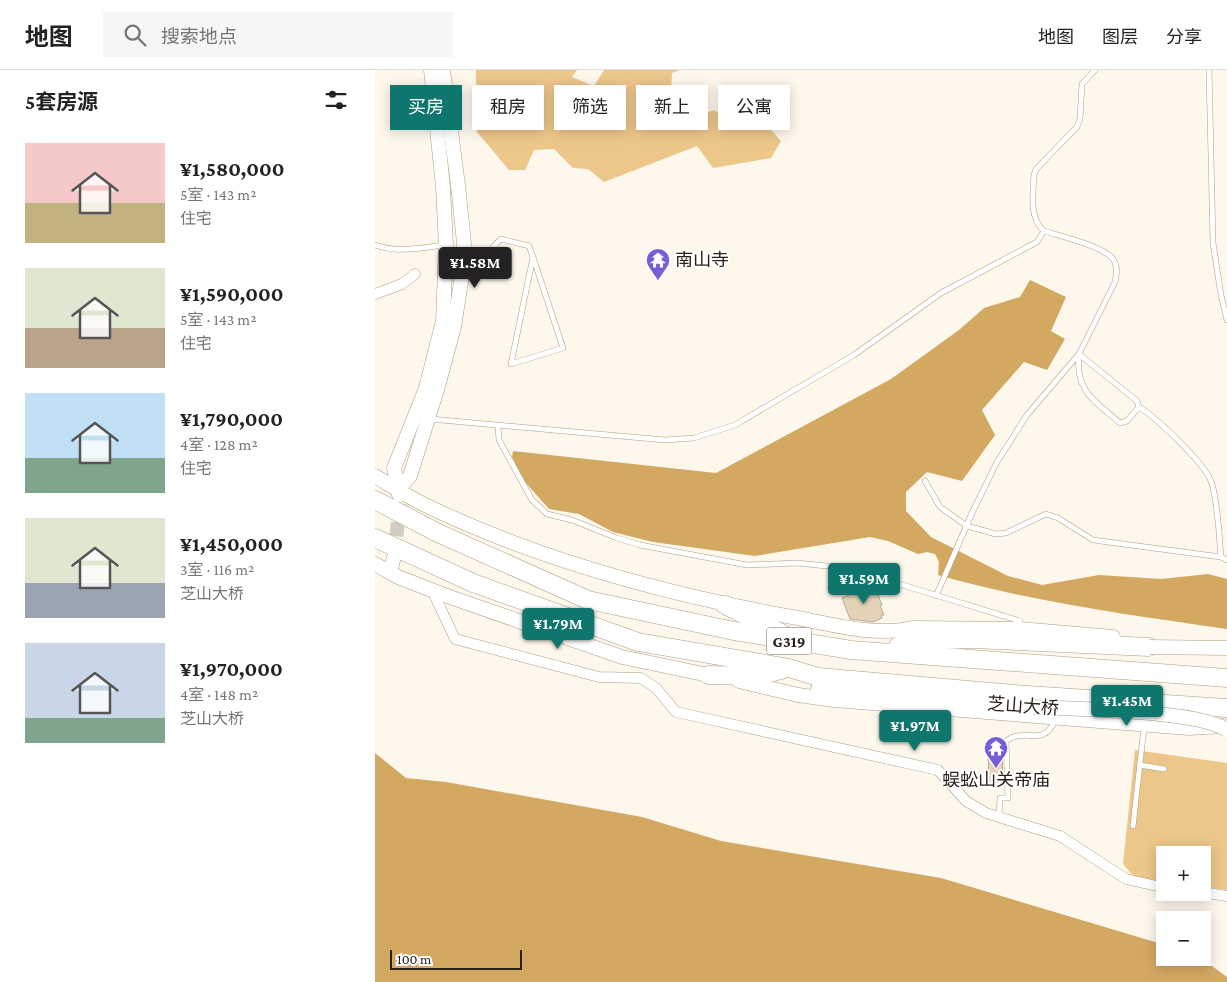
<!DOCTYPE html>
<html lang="zh">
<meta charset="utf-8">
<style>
body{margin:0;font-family:"Crimson Pro","Noto Sans SC",serif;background:#f6f6f6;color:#222;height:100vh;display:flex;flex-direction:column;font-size:19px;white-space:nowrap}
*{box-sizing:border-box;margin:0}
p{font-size:16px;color:#767676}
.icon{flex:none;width:28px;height:28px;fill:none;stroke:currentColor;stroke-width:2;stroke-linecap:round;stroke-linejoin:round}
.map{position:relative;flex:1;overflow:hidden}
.side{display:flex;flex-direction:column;background:#fff;width:375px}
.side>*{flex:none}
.hud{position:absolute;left:15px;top:15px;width:475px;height:45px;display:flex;gap:10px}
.controls{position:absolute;left:781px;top:776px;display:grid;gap:10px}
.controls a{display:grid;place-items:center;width:55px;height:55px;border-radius:0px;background:#fff;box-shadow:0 2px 12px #0003;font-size:25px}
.scale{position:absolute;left:15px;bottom:12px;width:132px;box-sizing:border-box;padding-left:5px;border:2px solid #282218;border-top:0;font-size:14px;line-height:18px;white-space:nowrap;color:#282218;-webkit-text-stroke:4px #fff;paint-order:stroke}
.price{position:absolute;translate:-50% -42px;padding:0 11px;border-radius:5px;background:#0f766e;color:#fff;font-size:16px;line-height:32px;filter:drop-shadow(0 1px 2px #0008)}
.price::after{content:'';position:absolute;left:50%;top:30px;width:15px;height:11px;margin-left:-8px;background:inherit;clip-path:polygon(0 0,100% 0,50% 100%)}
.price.active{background:#222;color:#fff}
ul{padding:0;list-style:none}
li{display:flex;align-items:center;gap:15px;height:125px;padding:0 25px}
li span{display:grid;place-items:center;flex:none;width:140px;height:100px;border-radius:0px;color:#555}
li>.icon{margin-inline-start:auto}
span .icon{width:60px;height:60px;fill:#fffc;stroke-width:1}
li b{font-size:21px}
h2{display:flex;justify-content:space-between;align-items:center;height:60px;padding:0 25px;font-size:21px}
.tag{padding:0 18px;border-radius:0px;background:#fff;box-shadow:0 2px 12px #0003;font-size:18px;line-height:45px}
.tag.active{background:#0f766e;color:#fff}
header{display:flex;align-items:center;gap:30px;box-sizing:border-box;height:70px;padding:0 25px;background:#fff;border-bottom:1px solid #e0e0e0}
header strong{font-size:24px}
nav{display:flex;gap:28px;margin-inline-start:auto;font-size:18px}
.search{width:350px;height:45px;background:#f6f6f6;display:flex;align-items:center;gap:12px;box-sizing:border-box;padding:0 18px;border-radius:0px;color:#767676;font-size:19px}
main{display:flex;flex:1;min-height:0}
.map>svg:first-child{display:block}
.green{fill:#edc68a}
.water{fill:#d3a861}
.building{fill:#e4d3b8;stroke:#bbaa90}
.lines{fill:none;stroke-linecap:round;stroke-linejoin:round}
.secondary-tunnel{stroke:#d3ccc2;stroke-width:14;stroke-dasharray:14 7;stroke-linecap:butt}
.lane-casing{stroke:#af9e85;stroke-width:6}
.street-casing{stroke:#af9e85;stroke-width:11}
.secondary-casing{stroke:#af9e85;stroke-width:15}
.highway-casing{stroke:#af9e85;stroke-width:19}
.lane{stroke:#fff;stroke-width:5}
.street{stroke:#fff;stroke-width:10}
.secondary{stroke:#fff;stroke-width:14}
.highway{stroke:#fff;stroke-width:18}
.secondary-bridge-casing{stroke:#af9e85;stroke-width:15;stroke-linecap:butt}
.secondary-bridge{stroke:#fff;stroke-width:14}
.labels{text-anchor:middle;stroke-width:4;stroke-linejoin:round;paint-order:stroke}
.shield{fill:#fff;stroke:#68645d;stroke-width:1}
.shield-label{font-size:16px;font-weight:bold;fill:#282218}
.poi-label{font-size:18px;fill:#282218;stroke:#fff;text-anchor:start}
.street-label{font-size:18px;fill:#282218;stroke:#fff}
</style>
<header>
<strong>地图</strong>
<div class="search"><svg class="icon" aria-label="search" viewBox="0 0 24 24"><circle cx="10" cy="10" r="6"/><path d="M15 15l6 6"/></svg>搜索地点</div>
<nav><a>地图</a><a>图层</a><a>分享</a></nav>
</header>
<main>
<section class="side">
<h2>5套房源<svg class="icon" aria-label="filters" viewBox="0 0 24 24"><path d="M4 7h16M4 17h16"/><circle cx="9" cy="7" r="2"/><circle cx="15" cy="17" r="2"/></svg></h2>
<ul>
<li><span style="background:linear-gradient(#f6c9c9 60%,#c2b280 0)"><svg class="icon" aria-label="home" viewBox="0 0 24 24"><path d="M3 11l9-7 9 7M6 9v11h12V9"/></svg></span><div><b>¥1,580,000</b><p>5室 · 143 m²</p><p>住宅</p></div></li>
<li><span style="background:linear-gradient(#dfe7d0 60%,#b9a48a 0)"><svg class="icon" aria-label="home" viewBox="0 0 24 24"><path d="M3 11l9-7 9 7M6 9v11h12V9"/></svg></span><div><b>¥1,590,000</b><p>5室 · 143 m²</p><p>住宅</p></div></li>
<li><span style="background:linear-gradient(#bfe0f5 65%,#7fa58c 0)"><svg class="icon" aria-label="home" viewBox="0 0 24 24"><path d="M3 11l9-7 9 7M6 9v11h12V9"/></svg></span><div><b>¥1,790,000</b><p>4室 · 128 m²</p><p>住宅</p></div></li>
<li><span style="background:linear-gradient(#dfe7d0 65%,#9aa5b1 0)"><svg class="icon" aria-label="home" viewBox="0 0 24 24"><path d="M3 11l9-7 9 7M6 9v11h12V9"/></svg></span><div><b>¥1,450,000</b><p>3室 · 116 m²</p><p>芝山大桥</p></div></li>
<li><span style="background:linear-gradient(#c9d6e8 75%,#7fa58c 0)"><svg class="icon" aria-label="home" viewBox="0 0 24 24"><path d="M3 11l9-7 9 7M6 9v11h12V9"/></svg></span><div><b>¥1,970,000</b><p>4室 · 148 m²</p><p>芝山大桥</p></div></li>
</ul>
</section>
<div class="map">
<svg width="852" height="912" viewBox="0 0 852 912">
<rect width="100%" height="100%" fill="#fef7ec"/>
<g class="green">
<path d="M101,0H202L197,7L219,16L229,0H305L297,3L295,43L311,50L339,40L353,50L389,52L406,71L396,88L338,98L322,76L229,112L213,99L198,98L179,79L159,80L150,100H134L102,62Z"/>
<path d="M760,680L852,693V820L828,817V785H790V813L762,810L748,794Z"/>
</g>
<g class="water">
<path d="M655,210L691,227L676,261L690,269L672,300L649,292L607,340L620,365L587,411L552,402L531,422V441L556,467L633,506L667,515L724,505L786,509L833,504L852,509V559C755,545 658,532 563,505L564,492L560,484L552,482L543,484L513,471L495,467L380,486L278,472L238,462L204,444L174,439L150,412L137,387L138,381L341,403L516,309L584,260L609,238L645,227Z"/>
<path d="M0,683L31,708L71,712L267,747L346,771L566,808L790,875V888H826L852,907V912H0Z"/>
</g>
<g class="building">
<path d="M499,515L507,535H505L509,545H506L507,548L498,552L475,549L467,528Z"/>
<path d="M613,685H627L628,712L614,713Z"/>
</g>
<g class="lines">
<path class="secondary-tunnel" d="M19,487L25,434"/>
<g class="lane-casing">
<g id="lane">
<path d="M834,0L838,173L846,225L852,250"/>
<path d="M0,175C24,183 45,178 70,175"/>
<path d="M89,199C98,195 106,192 113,184C118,179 119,174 126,169L154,176L158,187L188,278L136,294L158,187"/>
<path d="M704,284L762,331L764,337L752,351L745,353C719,330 700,322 704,284Z"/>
<path d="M764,337C782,348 828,392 836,411C843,431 844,465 846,487"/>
<path d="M55,349L290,370L319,368L360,355L479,285L566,223L662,172L669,161"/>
<path d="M123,356L124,370L157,430L172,444L197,450L242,468L265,475L372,495L422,493L492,500L521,513L645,551V559"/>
<path d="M550,411L565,437L592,456L621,464L631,463L671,444L683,448L718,470L846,487L852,490"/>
<path d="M561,526L597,443L622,392L652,345L704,284L740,212C742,204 743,196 738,189C728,176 685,166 669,161C654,149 658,123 659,105L661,99L702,57L705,49L707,14L720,0"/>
<path d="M765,695L789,699"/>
<path d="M624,747L625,728H633L631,671C651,656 668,679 680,650"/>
<path d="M758,756L769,657"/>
</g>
</g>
<g class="street-casing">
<g id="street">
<path d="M0,224L27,214L40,204"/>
<path d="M57,520L80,569L224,607L266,608L281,618L301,642L563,700L591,731L611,743L685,766L751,809L790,818"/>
<path d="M826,822L852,826"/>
</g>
</g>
<g class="secondary-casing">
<g id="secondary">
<path d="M0,406C15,415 30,425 46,433C162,490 290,524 417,547C456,554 499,567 537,558L645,559L738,567"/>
<path d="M23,419L35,406L62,320L79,257L88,199L89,173L83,115L68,0"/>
<path d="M24,425L19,398L51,318L68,251L71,175L68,117L56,0"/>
<path d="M0,494L23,507L72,526L247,587L343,607"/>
<path d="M15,502L19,487"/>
<path d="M364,611L423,625L459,630L814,658L849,656"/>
<path d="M443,619L646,636"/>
</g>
</g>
<g class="highway-casing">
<g id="highway">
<path d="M0,430L63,463L213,530L359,561L476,580L852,608"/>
<path d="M0,468L98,513L263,572L414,598L443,607L652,625L852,638"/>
<path d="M350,535L410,565"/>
<path d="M523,576L561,570L599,569L774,577"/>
<path d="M333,605L382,606L406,600"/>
</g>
</g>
<use href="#lane" class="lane"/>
<use href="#street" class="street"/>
<use href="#secondary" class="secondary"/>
<use href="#highway" class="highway"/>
<g class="secondary-bridge-casing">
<g id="secondary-bridge">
<path d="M774,577L852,578"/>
<path d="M659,637C699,639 823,640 852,660"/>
</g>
</g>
<use href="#secondary-bridge" class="secondary-bridge"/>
</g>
<defs>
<g id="temple-pin" transform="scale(1.25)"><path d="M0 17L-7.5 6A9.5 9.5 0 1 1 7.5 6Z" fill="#765ed9" stroke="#fff"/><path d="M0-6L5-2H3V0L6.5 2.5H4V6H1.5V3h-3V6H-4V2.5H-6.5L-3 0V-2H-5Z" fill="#fff"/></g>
</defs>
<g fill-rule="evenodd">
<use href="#temple-pin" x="283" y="190"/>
<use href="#temple-pin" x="621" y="678"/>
</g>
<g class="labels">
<rect class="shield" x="391.5" y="557.5" width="45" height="27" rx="4"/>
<g class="shield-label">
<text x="414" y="577">G319</text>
</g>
<g class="poi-label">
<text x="300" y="196">南山寺</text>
<text x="621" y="716" text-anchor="middle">蜈蚣山关帝庙</text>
</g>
<g class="street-label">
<text transform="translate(648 636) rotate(4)" y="6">芝山大桥</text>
</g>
</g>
</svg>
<div class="controls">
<a>+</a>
<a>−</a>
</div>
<div class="scale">100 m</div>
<b class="price active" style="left:100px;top:219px">¥1.58M</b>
<b class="price" style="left:489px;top:535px">¥1.59M</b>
<b class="price" style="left:183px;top:580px">¥1.79M</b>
<b class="price" style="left:752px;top:657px">¥1.45M</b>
<b class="price" style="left:540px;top:682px">¥1.97M</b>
<div class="hud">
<a class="tag active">买房</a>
<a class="tag">租房</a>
<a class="tag">筛选</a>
<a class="tag">新上</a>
<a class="tag">公寓</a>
</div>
</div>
</main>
